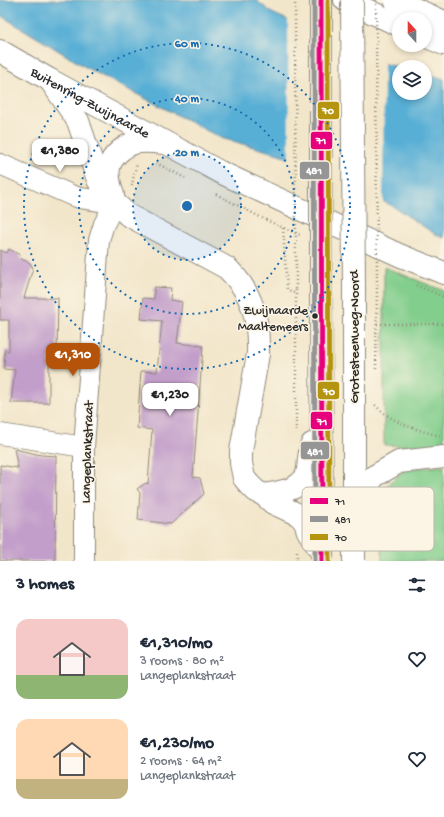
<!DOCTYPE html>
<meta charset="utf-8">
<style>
body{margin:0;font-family:"Gochi Hand",sans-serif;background:#f2f2f3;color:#1f2937;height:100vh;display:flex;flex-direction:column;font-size:15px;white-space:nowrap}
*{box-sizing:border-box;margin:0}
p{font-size:13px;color:#747a83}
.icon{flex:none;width:22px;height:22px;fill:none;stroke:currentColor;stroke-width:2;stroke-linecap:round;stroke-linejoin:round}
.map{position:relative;height:561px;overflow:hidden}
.details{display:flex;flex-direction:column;background:#fff;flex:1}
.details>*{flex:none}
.needle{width:26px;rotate:339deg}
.buttons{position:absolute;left:392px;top:12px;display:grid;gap:8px}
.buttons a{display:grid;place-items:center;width:40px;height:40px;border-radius:50%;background:#fff;box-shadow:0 2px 6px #0003;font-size:20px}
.price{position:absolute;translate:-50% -34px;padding:0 9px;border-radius:8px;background:#fff;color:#222;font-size:13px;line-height:26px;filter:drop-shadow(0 1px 2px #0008)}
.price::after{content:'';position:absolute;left:50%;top:24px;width:12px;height:9px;margin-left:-6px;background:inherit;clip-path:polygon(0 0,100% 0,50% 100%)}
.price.active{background:#b45309;color:#fff}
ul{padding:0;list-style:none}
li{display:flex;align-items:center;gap:12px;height:100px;padding:0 16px}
li span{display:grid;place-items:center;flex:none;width:112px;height:80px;border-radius:12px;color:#555}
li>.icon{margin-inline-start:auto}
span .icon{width:48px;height:48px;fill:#fffc;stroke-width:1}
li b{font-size:17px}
h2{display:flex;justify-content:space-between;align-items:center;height:48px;padding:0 16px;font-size:17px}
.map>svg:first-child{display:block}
.green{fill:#82ce8c;stroke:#567c5c}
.water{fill:#59afd5;stroke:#426d80}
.pier{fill:#f2e6ca}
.building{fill:#c29eca}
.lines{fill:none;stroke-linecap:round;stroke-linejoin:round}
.minor-casing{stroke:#8e887a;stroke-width:22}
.highway-casing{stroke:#8e887a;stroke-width:24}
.path{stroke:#8e887a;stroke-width:2.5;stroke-dasharray:1 3;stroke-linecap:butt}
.minor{stroke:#fff;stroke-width:20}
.highway{stroke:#fff;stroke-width:22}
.highway-bridge-casing{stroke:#8e887a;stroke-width:24;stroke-linecap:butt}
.path-bridge{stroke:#8e887a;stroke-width:2.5;stroke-dasharray:1 3;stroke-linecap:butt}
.highway-bridge{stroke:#fff;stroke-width:22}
.bus-1-casing{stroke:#fcf5e5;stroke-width:8}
.bus-2-casing{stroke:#fcf5e5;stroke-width:8}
.bus-3-casing{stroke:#fcf5e5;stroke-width:8}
.bus-1{stroke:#e6007e;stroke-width:5}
.bus-2{stroke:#959595;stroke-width:5}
.bus-3{stroke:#b5940f;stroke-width:5}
.ring{fill:none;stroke:#1f6fb2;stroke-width:2;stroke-dasharray:2 4}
.bus-dot{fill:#2b2b2b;stroke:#fcf5e5;stroke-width:1.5}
.labels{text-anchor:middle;stroke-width:3;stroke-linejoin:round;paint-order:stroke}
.bus-label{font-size:13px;fill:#2b2b2b;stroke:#fcf5e5;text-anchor:end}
.street-label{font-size:14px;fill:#2b2b2b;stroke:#fcf5e5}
.key{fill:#fcf5e5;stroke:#bdb8ad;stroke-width:1}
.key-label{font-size:11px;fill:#2b2b2b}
.centre{fill:#1f6fb2;stroke:#fcf5e5;stroke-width:2}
.ring-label{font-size:12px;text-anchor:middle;font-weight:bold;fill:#1f6fb2;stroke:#fcf5e5;stroke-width:3;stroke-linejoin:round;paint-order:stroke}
.line-badge{stroke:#fcf5e5;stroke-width:1.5}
.badge-label{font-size:11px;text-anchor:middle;font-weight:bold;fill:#fff}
</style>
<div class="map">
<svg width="444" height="561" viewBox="0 0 444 561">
<rect width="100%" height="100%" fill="#fcf5e5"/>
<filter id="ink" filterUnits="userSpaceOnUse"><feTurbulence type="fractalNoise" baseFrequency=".025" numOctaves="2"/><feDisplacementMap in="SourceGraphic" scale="8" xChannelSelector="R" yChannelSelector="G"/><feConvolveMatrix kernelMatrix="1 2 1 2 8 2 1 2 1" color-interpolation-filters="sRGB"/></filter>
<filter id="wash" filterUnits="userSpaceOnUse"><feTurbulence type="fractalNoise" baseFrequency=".012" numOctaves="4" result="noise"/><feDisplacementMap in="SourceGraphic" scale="16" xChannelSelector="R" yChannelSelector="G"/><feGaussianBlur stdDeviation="0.9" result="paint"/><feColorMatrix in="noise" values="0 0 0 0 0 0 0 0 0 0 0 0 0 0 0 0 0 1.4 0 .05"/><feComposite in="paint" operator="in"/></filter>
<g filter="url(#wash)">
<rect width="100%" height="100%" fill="#f2e6ca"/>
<g class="green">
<path d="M384,267L444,291V448L384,445Z"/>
<path d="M444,466V561H382V490L406,469Z"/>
</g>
<path class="water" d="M0,0H256L272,13L385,64L399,67V93H425V73L444,79V238L435,234L391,205L279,154L221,138L87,68L0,15Z"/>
<path class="pier" d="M288,18L384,62L383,204L289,161Z"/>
<g id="blocks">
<g class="building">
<path d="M9,249L20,255L21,259L30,263L33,268L24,298H58L57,352H49V403H11L15,370L4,369L5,350L9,351V320H0V250L7,253Z"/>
<path d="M154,287L171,288L170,300L182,302L177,343L203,346L193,477L200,478L204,494L171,524L138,520L140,493L137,489L146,483L148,484L152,430L137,428L141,371L157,372L162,321L141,319L143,298L154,299Z"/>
<path d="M14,449L41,455L56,456L55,561H0V465L18,468Z"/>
</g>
</g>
</g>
<g filter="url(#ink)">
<use href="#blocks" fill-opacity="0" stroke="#8e887a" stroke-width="1"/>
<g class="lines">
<g class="minor-casing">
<g id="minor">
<path d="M0,164L71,195L80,198L115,203L104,224L99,240L84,447V561"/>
<path d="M0,434L84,447"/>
</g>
</g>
<g class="highway-casing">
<g id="highway">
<path d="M321,0V199"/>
<path d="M345,0L399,25"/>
<path d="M395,0L444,22"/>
<path d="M425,36L444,44"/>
<path id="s1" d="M0,51L50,80L220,172L399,255L444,273"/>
<path d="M50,80L78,121L98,180L115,203L128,215L227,268C253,293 259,319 258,354L241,451V463L244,478L249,484L256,491L264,495L273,503L299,515L305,522L308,531L322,553"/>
<path d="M113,195C110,186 107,176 109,167C112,155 127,143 139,142C147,141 156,142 165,143"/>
<path d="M321,290L322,555"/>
<path d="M354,290V561"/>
<path d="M264,495C280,492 305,490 308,469C309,461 309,451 312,444"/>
<path d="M355,512L373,477L399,462L444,457"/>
</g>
</g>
<g class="path">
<path d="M156,163L185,178"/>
<path d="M132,186L133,179L137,164"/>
<path d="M216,194L264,219L302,236"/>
<path d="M283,228L287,289L296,294"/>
<path d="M416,285L444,297"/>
<path d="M296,290V431"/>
<path d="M377,324H444"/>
<path d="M376,369L377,290"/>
<path d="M375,405C394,424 415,429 440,436"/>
<path d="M297,552V561"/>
</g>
<use href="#minor" class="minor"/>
<use href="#highway" class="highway"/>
<g class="highway-bridge-casing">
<g id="highway-bridge">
<path d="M352,0L354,290"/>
<path d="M321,290V199"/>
</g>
</g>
<g class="path-bridge">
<path d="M295,0L296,290"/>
<path d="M376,0L377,290"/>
</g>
<use href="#highway-bridge" class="highway-bridge"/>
<g class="bus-1-casing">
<path id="bus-1" d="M321,0L322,561"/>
</g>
<g class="bus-2-casing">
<path id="bus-2" d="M314,0L315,561"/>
</g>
<g class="bus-3-casing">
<path id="bus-3" d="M328,0L329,561"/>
</g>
<use href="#bus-1" class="bus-1"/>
<use href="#bus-2" class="bus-2"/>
<use href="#bus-3" class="bus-3"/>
</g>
</g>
<circle cx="187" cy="206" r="54" fill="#1f6fb2" fill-opacity=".12"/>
<g class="ring">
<circle cx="187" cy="206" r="54"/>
<circle cx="187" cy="206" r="108"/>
<circle cx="187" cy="206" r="163"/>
</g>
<circle class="bus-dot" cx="315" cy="316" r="3.5"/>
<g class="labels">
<g class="bus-label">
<text x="308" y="314">Zwijnaarde<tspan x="308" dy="16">Maaltemeers</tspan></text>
</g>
<g class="street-label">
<text dy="5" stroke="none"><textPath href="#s1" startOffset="104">Buitenring-Zwijnaarde</textPath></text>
<text transform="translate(353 337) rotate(-90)" y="5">Grotesteenweg-Noord</text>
<text transform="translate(86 452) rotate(-88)" y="5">Langeplankstraat</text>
</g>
</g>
<rect x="302" y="487" width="132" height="64" rx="6" class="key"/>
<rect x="310" y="498" width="18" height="6" fill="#e6007e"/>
<rect x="310" y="516" width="18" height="6" fill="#959595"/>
<rect x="310" y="534" width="18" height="6" fill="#b5940f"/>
<g class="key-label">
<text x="335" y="505">71</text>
<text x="335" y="523">481</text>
<text x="335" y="541">70</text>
</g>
<circle cx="187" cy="206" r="6" class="centre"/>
<g class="ring-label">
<text x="187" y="47">60 m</text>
<text x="187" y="102">40 m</text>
<text x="187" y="156">20 m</text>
</g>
<g class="line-badge">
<rect x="317" y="101" width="23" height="19" rx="4" fill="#b5940f"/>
<rect x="310" y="131" width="23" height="19" rx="4" fill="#e6007e"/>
<rect x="299" y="161" width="31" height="19" rx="4" fill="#959595"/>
<rect x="317" y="381" width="23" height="19" rx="4" fill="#b5940f"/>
<rect x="310" y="411" width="23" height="19" rx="4" fill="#e6007e"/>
<rect x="300" y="441" width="30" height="19" rx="4" fill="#959595"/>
</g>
<g class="badge-label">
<text x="328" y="114">70</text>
<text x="321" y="144">71</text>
<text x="314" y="174">481</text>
<text x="329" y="395">70</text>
<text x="322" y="425">71</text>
<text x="315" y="455">481</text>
</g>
</svg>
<div class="buttons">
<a><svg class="needle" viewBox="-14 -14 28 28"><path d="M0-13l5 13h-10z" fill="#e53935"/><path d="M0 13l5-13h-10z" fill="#747a83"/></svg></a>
<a><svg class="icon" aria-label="layers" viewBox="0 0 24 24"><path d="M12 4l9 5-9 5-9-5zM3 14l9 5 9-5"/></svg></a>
</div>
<b class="price" style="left:60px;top:173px">€1,380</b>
<b class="price active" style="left:73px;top:377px">€1,310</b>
<b class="price" style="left:170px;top:417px">€1,230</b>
</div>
<section class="details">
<h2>3 homes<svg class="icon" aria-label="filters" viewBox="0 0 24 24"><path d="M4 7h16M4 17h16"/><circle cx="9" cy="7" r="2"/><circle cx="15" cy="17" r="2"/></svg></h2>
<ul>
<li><span style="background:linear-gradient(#f6c9c9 70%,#8fb573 0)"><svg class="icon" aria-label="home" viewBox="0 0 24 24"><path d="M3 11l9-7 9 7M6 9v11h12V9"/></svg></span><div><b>€1,310/mo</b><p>3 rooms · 80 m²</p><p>Langeplankstraat</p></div><svg class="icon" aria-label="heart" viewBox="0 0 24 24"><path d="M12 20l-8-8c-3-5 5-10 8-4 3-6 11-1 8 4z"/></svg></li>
<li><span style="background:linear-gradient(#ffd9b3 75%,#c2b280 0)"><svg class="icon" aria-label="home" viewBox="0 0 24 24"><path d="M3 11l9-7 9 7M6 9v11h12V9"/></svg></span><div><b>€1,230/mo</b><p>2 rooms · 64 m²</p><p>Langeplankstraat</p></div><svg class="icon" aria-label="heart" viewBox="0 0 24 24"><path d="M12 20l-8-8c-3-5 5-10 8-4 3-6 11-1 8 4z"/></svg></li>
</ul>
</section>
